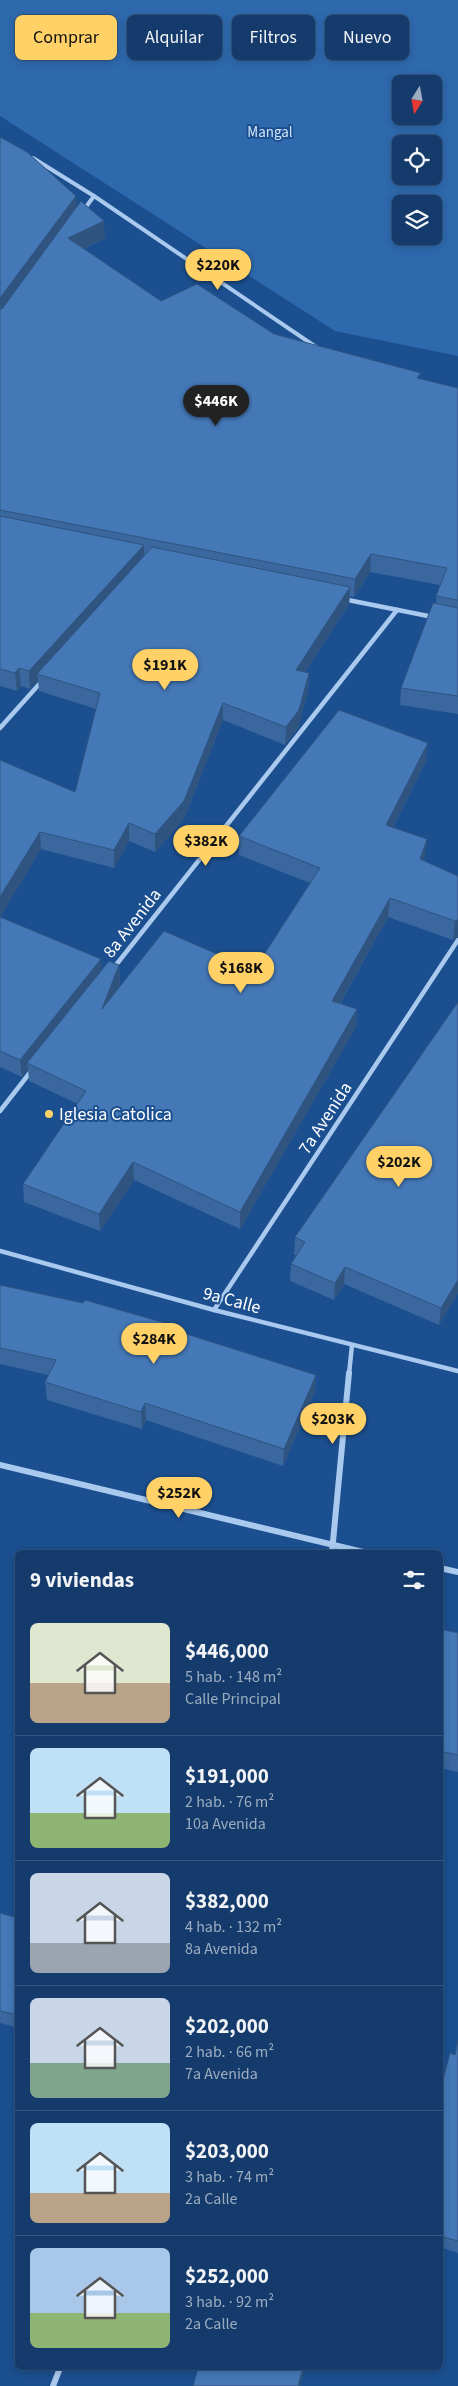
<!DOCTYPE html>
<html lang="es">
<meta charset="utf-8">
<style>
body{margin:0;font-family:"Source Sans 3",sans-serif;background:#214673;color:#f1f3f6;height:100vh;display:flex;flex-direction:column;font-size:19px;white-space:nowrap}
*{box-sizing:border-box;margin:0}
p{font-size:16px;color:#9dadc1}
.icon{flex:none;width:28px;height:28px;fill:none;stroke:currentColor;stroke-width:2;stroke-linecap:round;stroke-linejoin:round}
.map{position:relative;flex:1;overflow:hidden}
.sheet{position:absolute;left:15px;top:1550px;width:428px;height:820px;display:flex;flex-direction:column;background:#143b6b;border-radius:8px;box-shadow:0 2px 8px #0003,0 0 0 1px #33557e}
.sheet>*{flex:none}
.banner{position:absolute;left:15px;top:15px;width:429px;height:45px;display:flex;gap:10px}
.needle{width:32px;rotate:191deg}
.tools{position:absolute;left:392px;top:75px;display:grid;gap:10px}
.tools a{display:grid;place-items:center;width:50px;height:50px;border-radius:8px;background:#143b6b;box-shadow:0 2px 8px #0003,0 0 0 1px #33557e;font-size:25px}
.price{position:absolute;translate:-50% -42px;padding:0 11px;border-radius:18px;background:#ffd166;color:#111;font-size:16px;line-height:32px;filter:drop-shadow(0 1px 2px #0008)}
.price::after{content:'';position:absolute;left:50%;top:30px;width:15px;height:11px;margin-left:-8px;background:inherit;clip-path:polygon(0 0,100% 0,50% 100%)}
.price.current{background:#222;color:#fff}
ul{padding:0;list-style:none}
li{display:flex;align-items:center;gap:15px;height:125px;padding:0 15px}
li+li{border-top:1px solid #33557e}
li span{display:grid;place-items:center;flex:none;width:140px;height:100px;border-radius:8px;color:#555}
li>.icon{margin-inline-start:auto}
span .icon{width:60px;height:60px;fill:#fffc;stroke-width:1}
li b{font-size:21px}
h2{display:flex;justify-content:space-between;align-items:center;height:60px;padding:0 15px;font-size:21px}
.pill{padding:0 18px;border-radius:8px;background:#143b6b;box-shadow:0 2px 8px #0003,0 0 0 1px #33557e;font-size:18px;line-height:45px}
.pill.current{background:#ffd166;color:#111}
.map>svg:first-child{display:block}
.green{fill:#2e69ad;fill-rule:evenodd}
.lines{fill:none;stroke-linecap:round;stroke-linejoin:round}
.minor-far2{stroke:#a9c9ee;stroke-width:4}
.minor-far1{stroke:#a9c9ee;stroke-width:4.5}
.minor{stroke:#a9c9ee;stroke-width:6}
.wall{fill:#3a679d}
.shaded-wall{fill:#305480}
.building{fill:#4478b7;stroke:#305480}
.poi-dot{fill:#ffd166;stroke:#1b4f8f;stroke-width:2}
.labels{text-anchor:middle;stroke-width:4;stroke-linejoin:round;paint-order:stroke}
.far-park-label{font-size:15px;fill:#cfe3fa;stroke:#1b4f8f}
.street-label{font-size:18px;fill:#fff;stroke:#1b4f8f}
.poi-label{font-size:18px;fill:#fff;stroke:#1b4f8f;text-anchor:start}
</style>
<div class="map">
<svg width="458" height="2386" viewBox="0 0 458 2386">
<rect width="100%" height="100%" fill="#1b4f8f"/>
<path class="green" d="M0,0H458V356L335,331L0,116ZM401,84H434V116H401ZM401,144H434V176H401ZM401,204H434V236H401Z"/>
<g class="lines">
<g class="minor-far2">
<path d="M33,158L94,196L319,349"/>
<path d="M83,211L94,196"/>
</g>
<g class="minor-far1">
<path d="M343,599L433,617"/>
<path d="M0,728L42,681"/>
<path d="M112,970L397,610"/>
<path d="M0,1111L32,1070"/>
<path d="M0,1251L214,1310L458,1371"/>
<path d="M214,1310L458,940"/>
<path d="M349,1374L352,1345"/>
</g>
<g class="minor">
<path d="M0,1465L363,1552"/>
<path d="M332,1552L349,1373"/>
<path d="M440,1568L458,1572"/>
<path d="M53,2386L60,2368"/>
</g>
</g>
<g class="wall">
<path d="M0,137L76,208L105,238L84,249L161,301L420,379L458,388V714L400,705L401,688L436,604V596L440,585L370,572L354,597L350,596L349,604L305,672L309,673L308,691L298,728L285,745L223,720L184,819L155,852L129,841L114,868L41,849L0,917V760L75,792L96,709L39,691L38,680L30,689L21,686L17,691L0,686Z"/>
<path d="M426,761L393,828L425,858L424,861L458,876V937L453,940L388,917L340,1004L357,1009L356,1027L240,1229L134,1180L100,1231L24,1202L23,1184L78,1104L29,1081L28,1069L22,1077L0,1067V917L101,959V970L119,965L120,984L118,989L254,970L310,883L239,855V836Z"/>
<path d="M295,1237L458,1293L439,1325L344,1284L334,1300L290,1281L291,1264L296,1255H294Z"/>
<path d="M0,1285L179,1327V1332L316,1375L315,1392L283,1466L146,1420L142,1429L47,1400L45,1382L48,1375L0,1364Z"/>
<path d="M440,1629L458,1633V1772L440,1768Z"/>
<path d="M0,1913L18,1918V2028L0,2023Z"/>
<path d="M458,2040V2253L440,2247V2091L455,2055Z"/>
</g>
<g class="shaded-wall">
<path d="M76,196L77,213L0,318V298Z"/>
<path d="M104,221L105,238L69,256L68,238Z"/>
<path d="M144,545V563L37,674L38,680L30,689L29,671Z"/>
<path d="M371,554L370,572L354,597L355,579Z"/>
<path d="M350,587L349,604L295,687L296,670Z"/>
<path d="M19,668L21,686L17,691L15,673Z"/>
<path d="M309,673L308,691L298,728L285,745L286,727Z"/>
<path d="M223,703V720L184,819L155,852V834Z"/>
<path d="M428,743L426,761L385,844L386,825Z"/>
<path d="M129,823V841L114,868V850Z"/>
<path d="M40,832L41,849L0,917V897Z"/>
<path d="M427,839L425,858L418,878L420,859Z"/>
<path d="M390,898L388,917L331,1019L332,1001Z"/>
<path d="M458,920V937L453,940L455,921Z"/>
<path d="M101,959L102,976L27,1063L28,1069L22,1077L20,1060Z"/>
<path d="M119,965L120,984L103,1027L102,1009Z"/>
<path d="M357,1009L356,1027L240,1229V1212Z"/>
<path d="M133,1162L134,1180L100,1231L99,1214Z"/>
<path d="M345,1267L344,1284L334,1300L335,1283Z"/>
<path d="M458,1280V1293L439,1325L441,1308Z"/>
<path d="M316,1375L315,1392L283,1466L284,1449Z"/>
<path d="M145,1403L146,1420L142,1429L141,1412Z"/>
<path d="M303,2368H305L300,2386H298Z"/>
</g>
<g class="building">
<path d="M0,137L27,152L76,196L0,298Z"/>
<path d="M81,201L104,221L68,238L161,301L197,284L274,334L421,373L417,378L458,388V600L436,596L447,568L371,554L355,579L0,510V309H2Z"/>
<path d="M0,516L144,545L29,671L19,668L15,673L0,669Z"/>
<path d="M152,547L350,587L296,670L309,673L299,710L286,727L223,703L184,801L155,834L129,823L114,850L40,832L0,897V760L75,792L100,693L37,674Z"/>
<path d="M433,603L458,608V696L401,688Z"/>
<path d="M339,710L428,743L386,825L427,839L420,859L458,876V920L455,921L390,898L332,1001L357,1009L240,1212L133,1162L99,1214L23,1184L86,1091L27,1063L109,961L119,965L102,1009L164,931L254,970L320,868L239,836Z"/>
<path d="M0,917L101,959L20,1060L0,1051Z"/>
<path d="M458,1002V1280L441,1308L345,1267L335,1283L291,1264L305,1242L295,1237Z"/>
<path d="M0,1285L83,1303L85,1300L179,1327L177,1331L316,1375L284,1449L145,1403L141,1412L45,1382L56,1360L0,1348Z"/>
<path d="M440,1629L458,1633V1755L440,1751Z"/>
<path d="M0,1913L18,1918V2015L0,2011Z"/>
<path d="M458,2040V2241L440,2236V2091L450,2053L455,2055Z"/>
<path d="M198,2368H303L298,2386H193Z"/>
</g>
<circle class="poi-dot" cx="49" cy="1114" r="5"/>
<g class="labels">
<g class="far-park-label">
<text x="270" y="137">Mangal</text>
</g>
<g class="street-label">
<text transform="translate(132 923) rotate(-52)" y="6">8a Avenida</text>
<text transform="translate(325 1118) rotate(-57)" y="6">7a Avenida</text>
<text transform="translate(232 1300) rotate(15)" y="6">9a Calle</text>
</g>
<g class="poi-label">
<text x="59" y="1120">Iglesia Catolica</text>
</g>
</g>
</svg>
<div class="tools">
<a><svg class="needle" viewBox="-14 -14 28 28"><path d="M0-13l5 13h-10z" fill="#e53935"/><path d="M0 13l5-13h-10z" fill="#9dadc1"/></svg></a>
<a><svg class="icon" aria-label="locate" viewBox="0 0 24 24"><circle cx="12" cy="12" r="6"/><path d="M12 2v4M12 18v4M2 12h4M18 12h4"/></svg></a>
<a><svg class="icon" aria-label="layers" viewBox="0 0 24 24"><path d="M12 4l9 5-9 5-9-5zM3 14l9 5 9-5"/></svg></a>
</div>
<b class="price" style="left:218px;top:291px">$220K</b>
<b class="price current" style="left:216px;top:427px">$446K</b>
<b class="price" style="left:165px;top:691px">$191K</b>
<b class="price" style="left:206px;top:867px">$382K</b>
<b class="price" style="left:241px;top:994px">$168K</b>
<b class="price" style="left:399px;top:1188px">$202K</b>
<b class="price" style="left:154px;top:1365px">$284K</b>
<b class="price" style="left:333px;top:1445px">$203K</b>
<b class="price" style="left:179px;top:1519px">$252K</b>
<div class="banner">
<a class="pill current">Comprar</a>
<a class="pill">Alquilar</a>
<a class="pill">Filtros</a>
<a class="pill">Nuevo</a>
</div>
<section class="sheet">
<h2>9 viviendas<svg class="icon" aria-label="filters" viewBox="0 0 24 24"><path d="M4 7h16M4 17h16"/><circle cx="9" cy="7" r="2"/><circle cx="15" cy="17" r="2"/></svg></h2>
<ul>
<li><span style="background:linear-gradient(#dfe7d0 60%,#b9a48a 0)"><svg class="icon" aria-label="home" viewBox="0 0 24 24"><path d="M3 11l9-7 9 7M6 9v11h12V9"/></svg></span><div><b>$446,000</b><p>5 hab. · 148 m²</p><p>Calle Principal</p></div></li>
<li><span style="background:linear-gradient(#bfe0f5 65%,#8fb573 0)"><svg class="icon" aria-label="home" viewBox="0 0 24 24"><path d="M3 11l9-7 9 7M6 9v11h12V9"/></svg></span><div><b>$191,000</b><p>2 hab. · 76 m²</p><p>10a Avenida</p></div></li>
<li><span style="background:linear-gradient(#c9d6e8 70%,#9aa5b1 0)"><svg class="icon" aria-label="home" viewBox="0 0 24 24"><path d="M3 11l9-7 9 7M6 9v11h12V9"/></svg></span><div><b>$382,000</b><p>4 hab. · 132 m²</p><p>8a Avenida</p></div></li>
<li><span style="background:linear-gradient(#c9d6e8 65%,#7fa58c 0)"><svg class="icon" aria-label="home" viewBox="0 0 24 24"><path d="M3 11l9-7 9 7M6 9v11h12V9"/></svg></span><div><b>$202,000</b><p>2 hab. · 66 m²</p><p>7a Avenida</p></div></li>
<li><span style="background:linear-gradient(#bfe0f5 70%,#b9a48a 0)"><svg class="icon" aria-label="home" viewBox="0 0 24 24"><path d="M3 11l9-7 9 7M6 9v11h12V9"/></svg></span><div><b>$203,000</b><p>3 hab. · 74 m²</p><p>2a Calle</p></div></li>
<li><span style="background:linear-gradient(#a9c7e8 65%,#8fb573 0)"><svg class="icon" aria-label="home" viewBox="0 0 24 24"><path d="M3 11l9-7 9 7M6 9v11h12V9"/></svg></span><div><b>$252,000</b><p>3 hab. · 92 m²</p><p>2a Calle</p></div></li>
</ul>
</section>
</div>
